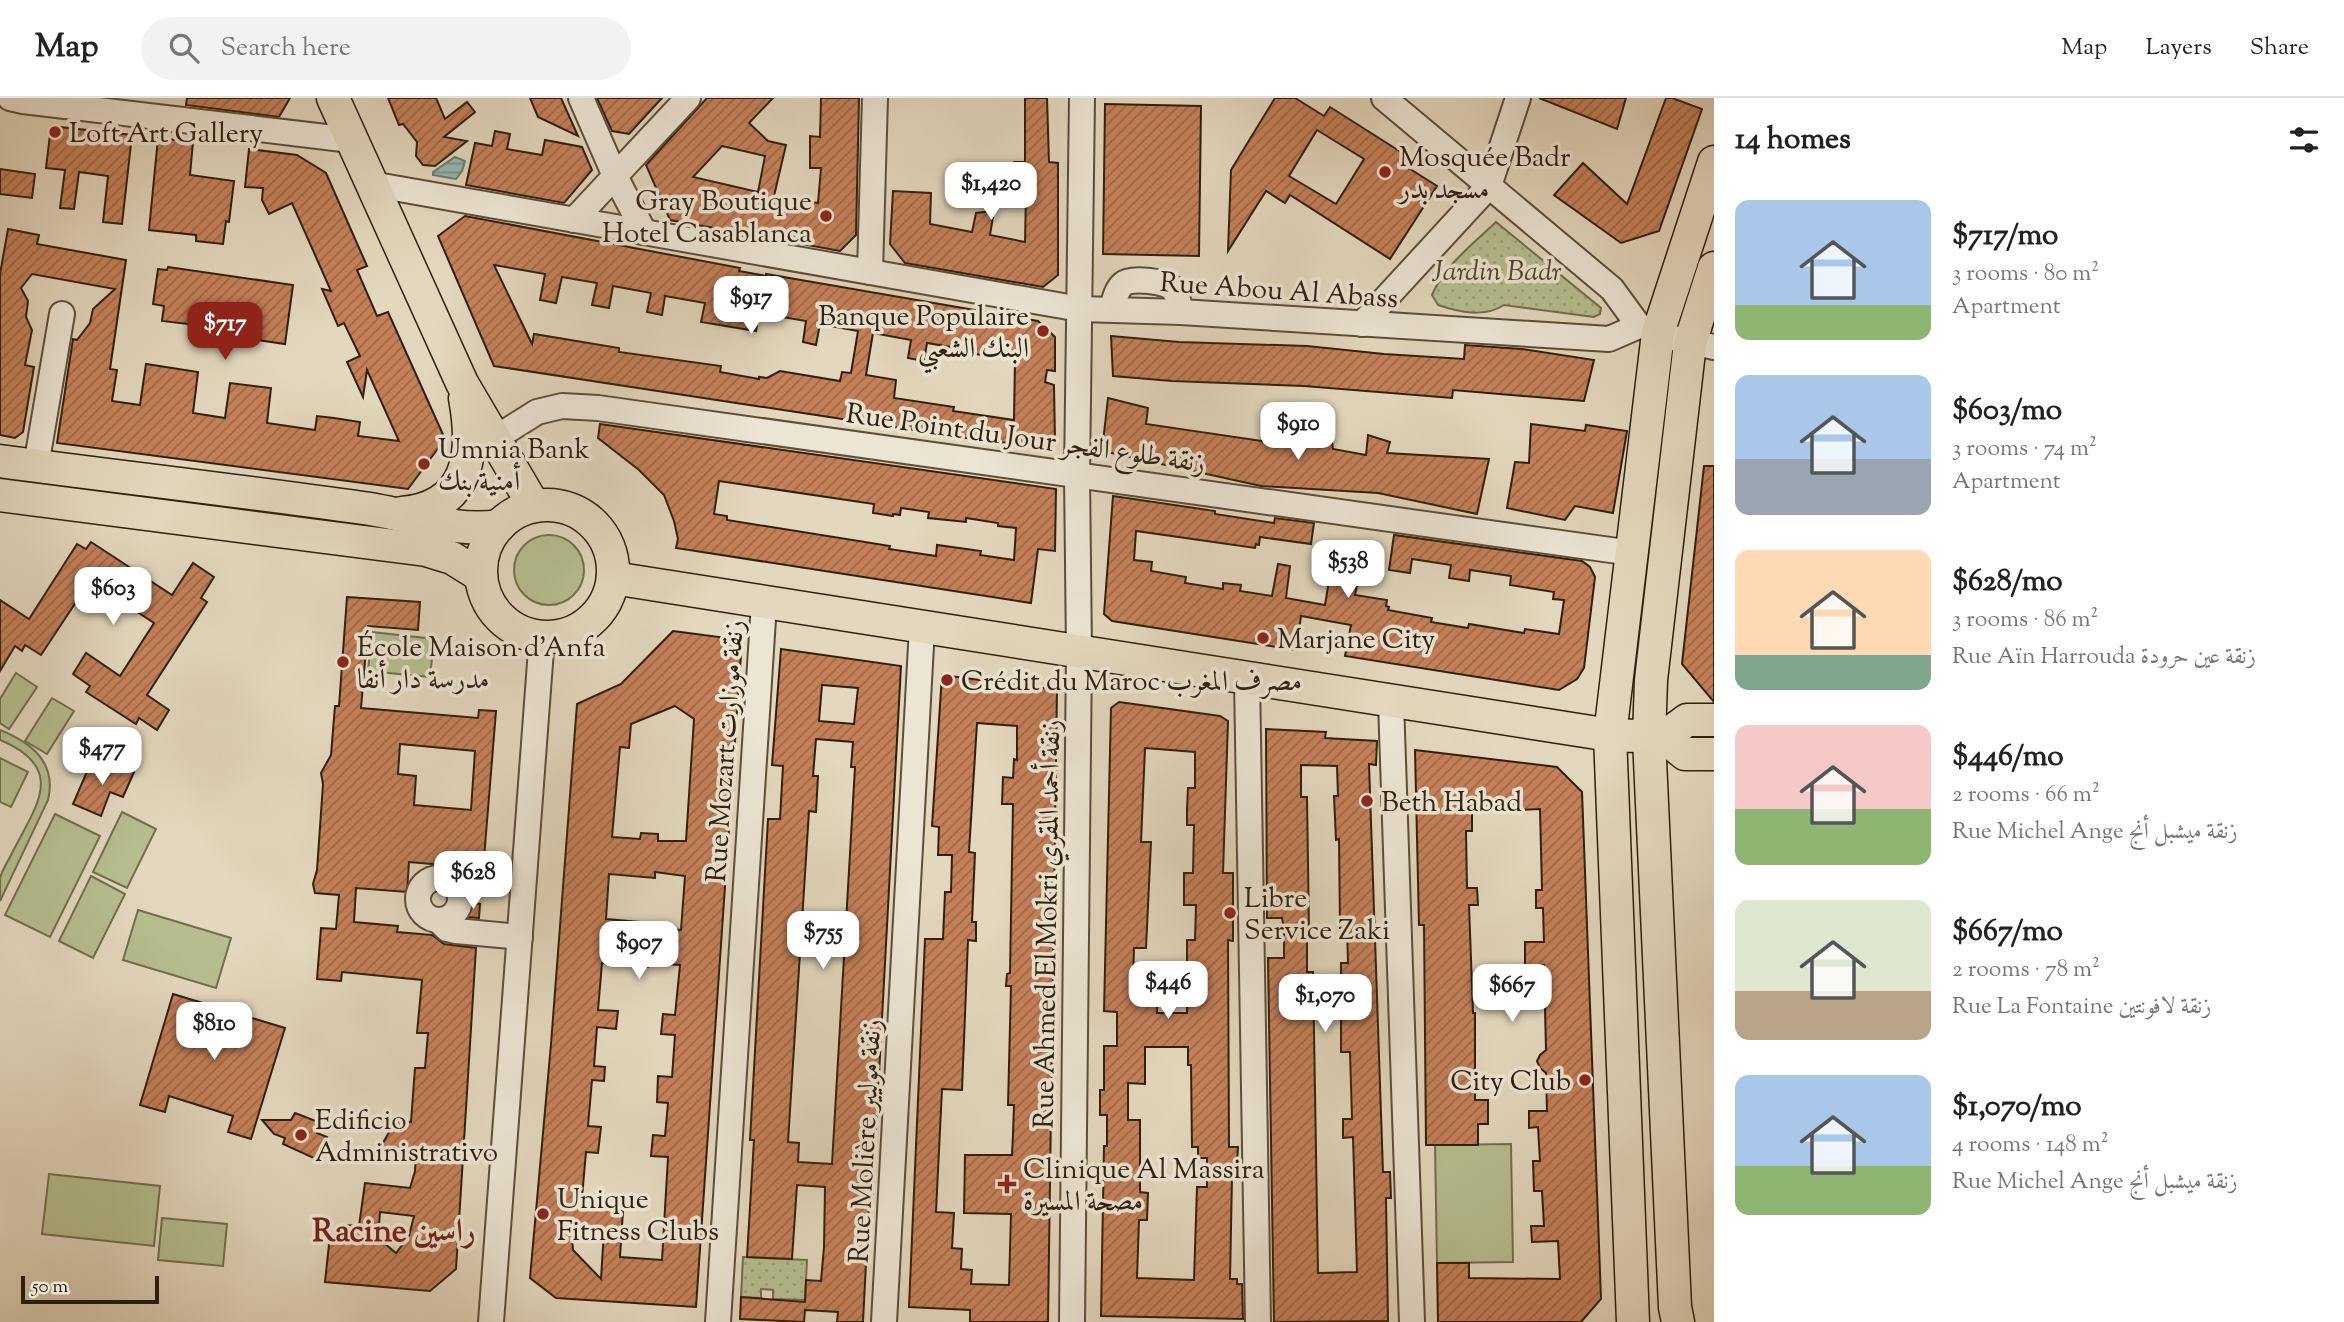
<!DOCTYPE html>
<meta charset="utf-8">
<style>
body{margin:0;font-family:"Sorts Mill Goudy",Amiri,serif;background:#f2f2f2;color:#222;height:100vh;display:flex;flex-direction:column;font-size:26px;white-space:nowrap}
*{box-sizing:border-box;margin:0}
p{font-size:23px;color:#767676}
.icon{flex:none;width:38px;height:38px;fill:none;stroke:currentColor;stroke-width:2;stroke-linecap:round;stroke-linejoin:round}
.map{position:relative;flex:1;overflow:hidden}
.drawer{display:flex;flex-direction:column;background:#fff;width:630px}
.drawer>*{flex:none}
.scale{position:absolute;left:21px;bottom:18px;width:138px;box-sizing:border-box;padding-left:7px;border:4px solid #2f200b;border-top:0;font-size:19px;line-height:24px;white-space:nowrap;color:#2f200b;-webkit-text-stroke:5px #ede5d4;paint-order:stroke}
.price{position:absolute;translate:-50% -60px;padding:0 16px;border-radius:14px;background:#fff;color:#222;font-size:23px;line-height:46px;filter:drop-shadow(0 2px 4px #0008)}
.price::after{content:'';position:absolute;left:50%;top:42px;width:21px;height:16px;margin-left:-10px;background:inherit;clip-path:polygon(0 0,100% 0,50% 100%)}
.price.selected{background:#8f2418;color:#fff}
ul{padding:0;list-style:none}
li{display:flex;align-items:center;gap:21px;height:175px;padding:0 21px}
li span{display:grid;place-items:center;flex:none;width:196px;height:140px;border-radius:14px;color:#555}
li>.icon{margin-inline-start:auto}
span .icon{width:84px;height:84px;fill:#fffc;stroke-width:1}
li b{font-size:30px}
h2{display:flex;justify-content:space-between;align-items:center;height:84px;padding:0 21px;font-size:30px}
header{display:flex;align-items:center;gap:42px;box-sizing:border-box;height:98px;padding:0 35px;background:#fff;border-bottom:2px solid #e0e0e0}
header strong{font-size:33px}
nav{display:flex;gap:38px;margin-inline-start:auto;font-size:24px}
.search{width:490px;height:63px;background:#f2f2f2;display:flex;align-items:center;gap:18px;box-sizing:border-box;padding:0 24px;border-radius:38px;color:#767676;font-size:26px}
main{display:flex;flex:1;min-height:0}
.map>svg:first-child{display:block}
.grass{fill:#b6be8f;stroke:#726f4d;stroke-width:2}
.garden{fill:url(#garden-dots);stroke:#726f4d;stroke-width:2}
.water{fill:url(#water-rules);stroke:#6c7c70;stroke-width:2}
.building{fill:url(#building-hatch);stroke:#2f200b;stroke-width:2;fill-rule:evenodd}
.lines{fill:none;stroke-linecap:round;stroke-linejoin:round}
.minor-casing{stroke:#5c4e38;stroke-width:28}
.major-casing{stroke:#2f200b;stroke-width:35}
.minor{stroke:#ede5d4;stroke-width:24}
.major{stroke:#e3d7bd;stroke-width:32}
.poi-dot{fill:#8f2418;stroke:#ede5d4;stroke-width:2.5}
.labels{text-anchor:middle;stroke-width:7;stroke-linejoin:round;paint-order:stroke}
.poi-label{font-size:28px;fill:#2f200b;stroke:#ede5d4;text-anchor:start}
.park-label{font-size:28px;font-style:italic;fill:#51482c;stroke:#ede5d4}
.street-label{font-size:28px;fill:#2f200b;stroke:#ede5d4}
.quarter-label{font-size:32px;font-weight:bold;fill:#7a1f14;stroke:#ede5d4}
</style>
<header>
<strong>Map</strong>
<div class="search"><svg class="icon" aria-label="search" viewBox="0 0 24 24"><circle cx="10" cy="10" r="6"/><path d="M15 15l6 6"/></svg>Search here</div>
<nav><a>Map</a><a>Layers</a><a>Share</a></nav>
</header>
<main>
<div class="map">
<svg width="1714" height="1224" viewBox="0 0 1714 1224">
<defs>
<pattern id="garden-dots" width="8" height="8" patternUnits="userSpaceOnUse" patternTransform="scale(1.75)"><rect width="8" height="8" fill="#b6be8f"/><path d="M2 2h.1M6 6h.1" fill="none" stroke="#9da37a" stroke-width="1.8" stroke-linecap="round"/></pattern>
<pattern id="water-rules" width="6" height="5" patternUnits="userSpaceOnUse" patternTransform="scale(1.75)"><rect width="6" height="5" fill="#95b9b3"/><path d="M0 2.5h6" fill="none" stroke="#7a9690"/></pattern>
<pattern id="building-hatch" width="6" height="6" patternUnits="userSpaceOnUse" patternTransform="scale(1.75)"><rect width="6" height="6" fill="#c5805a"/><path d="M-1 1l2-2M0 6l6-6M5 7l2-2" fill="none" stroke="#a06849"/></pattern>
</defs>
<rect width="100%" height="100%" fill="#e3d7bd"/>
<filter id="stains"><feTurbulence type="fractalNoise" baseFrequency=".00286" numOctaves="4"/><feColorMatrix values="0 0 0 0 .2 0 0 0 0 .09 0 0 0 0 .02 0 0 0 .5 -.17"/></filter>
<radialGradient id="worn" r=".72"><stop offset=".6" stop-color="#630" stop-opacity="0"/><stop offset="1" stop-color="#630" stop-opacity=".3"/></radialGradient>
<g class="grass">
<circle cx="549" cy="472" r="35"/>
<path d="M372,534L434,541L430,579L368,573Z"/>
<path d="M16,575L37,589L9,631L0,625V601Z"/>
<path d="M52,600L74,613L47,656L25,643Z"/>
<path d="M0,632C32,645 57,665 48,702L0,803C0,796 0,788 0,781C1,773 8,764 11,757C35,709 69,671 0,642Z"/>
<path d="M0,660L28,674L11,709L0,704Z"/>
<path d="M122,714L156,731L127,790L93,774Z"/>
<path d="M55,716L100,738L50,839L5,817Z"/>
<path d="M91,778L125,796L93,860L59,843Z"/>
<path d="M138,812L231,840L216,890L123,862Z"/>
<path d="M1511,1046L1513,1164L1437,1165L1435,1047Z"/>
<path d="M49,1076L160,1088L154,1148L42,1136Z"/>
<path d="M162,1120L227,1126L223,1168L158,1162Z"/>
</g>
<g class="garden">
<path d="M1496,124L1601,210L1600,216L1594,219L1504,207C1484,220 1459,214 1438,207L1432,197C1444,168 1474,145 1496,124Z"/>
<path d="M743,1159L807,1162L805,1202L773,1201V1192L761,1191V1200L741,1199Z"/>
</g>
<path class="water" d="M455,59L465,63L462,73L456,81L433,77V74Z"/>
<g class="building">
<path d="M187,0H290L279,19L186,7Z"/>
<path d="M388,0H436L445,21L467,4L475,14L444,39L467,43L435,68L423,67L416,58L417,44L403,26L399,27Z"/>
<path d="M530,0H561L578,38L538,19Z"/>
<path d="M597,0H662L629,36L612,33Z"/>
<path d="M707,0H773L749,25L768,43L786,47L774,98L818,105L821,70H810V38L820,39L821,0H859L856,137L840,153L670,122L646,67ZM722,48L765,58L758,94L693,79Z"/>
<path d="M1025,0H1047L1049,64L1058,65V177L1043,189L905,165L890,146L893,93L931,95L930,126L972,134L976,115L994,113L990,137L1025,144L1026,95H1014V64H1025Z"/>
<path d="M1275,0H1295L1324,18L1330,9L1412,61L1407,69L1437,88L1390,161L1290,97L1285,105L1266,93L1228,153L1231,72ZM1317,32L1364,61L1336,106L1289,78Z"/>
<path d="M1539,0H1626L1617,31Z"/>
<path d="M1666,0H1672L1702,11L1659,133L1621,145L1554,97L1583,65L1627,106Z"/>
<path d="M1105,6L1201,8L1199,158L1103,156Z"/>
<path d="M51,28L132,37L122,126L103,124L108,78L79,74L74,111L60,110L65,72L46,70Z"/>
<path d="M495,33L510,36L507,51L542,57L545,42L582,49L592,72L564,105L466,87L475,45L492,48Z"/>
<path d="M158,40L193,44L190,77L234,83L229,124L226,123L223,146L196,143V137L149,132Z"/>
<path d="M249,51L297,57L326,75L367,168L357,172L377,218L388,214L445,341L408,391L57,345L73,241L77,242L90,225L93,211L115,191L32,176L21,190L28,203L26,219L32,232L25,267L34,269L23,334L15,340L0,337V176L8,131L39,137L37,146L126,162L110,271L117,272L112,303L140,307L146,266L198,274L193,315L225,320L230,285L271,290L267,325L315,332L317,318L334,320L360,324L358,338L399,343L367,272L363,299L347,264L360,258L344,225L338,228L322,191L331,193L292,105L269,116L262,102L263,90L245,89Z"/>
<path d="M0,71L35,76L32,100L0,96Z"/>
<path d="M465,118L740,170L739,173L766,178V176L1038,223L1055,239V273L1047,272L1045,284L1054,287L1055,344L1050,350L973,341L494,268L438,138ZM494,167L545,176L540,202L556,205L562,179L597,185L592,207L609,210L613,188L651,195L647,214L662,217L665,198L705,205L701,224L756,233L759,215L806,223L803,244L816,247L820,226L858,233L851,275L842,274L840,283L780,273L767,280L759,279V281L720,274L721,268L619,254V250L534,236L532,246ZM873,235L911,242L908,260L924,263L927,245L968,252V255L1015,261L1014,322L953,313L954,309L894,300L896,282L866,277Z"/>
<path d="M168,169L293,187L285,246L229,238L232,218L198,213L196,227L162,223L164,208L153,206L158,171L167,172Z"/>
<path d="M1111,238L1179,244L1307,248L1384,256L1464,261L1465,247L1522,251L1594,262L1584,303L1453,292L1452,300L1304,288L1172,283L1113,278Z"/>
<path d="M1108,300L1148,310L1146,326L1302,349L1306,334L1331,335L1333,351L1366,357L1368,337L1390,344L1387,355L1489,361L1477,416L1378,395L1261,388L1102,353Z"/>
<path d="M600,326L1056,391L1055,453L1038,451L1031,505L676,450L678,441L674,423L664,397L639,372L598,340ZM719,383L874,406L873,415L893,418V416L900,417L901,410L929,414L928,420L966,424V420L998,425V428L1016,430L1014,462L980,457L981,453L937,447L936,458L889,451L890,448L727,422V418L714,416Z"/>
<path d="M1531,326L1585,333L1586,327L1627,333L1613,415L1575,408L1565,422L1507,410L1515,364L1529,365Z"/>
<path d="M1704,368H1714V604L1682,566Z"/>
<path d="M1113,398L1215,413V416L1274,425L1275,420L1314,425L1311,446L1260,439L1259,447L1256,446L1255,450L1136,433L1134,462L1152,464L1151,473L1186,479L1185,485L1223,491V485L1241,487L1240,493L1272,498L1278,466L1290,468L1286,500L1325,507L1329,483L1357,487L1355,497L1387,502L1386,508L1389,509L1388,512L1432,520L1431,524L1468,530L1469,526L1524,535L1525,531L1559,536L1564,502L1553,501L1554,494L1510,487L1511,478L1470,472L1469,483L1449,480L1451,467L1412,461L1410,475L1389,472L1394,437L1582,463L1590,469L1595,479L1584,570L1577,581L1559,592L1345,558L1351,527L1301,518L1296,552L1112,523L1104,516Z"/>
<path d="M91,444L172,497L193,465L214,479L201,500L207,504L147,597L169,612L157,632L139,620L136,626L86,594L90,588L73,576L86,555L120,578L154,525L90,483L41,557L25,547L22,553L15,548L0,573V502L29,521L77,446L86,451Z"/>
<path d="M347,499L420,504L418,532L368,528L361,610L478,620L479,612L496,613L482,785L465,783L466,769L409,764L407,794L356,790L354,824L398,828L397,834L432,837L444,846L476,850L456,1171L430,1193L325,1184L330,1137L340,1138L346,1127L359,1128L365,1085L410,1090L415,1073L416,1055L379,1052L396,1022L411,1024L415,970H425L428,935H417L422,882L342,874L341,883L317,881L321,830L336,831L339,797L315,795L313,786L317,772L323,686L321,675L331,657L335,608H339ZM400,646L475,653L471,712L414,707L416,678L398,676ZM380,1114L414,1118L409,1138L396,1155L378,1140Z"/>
<path d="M673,533L742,542L696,1209L556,1200L530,1180L551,946L577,606L621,586ZM675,608L694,621L686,743H658V736L641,735L640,741L612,739L620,649L629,650L631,626ZM655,774L685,778L681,832L651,829V825L606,821L609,776L655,780ZM602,865L648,869L649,865L680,867L675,917L663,916L661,936L675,937L672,979L658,978L657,1004L668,1005L665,1038L653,1037L651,1058L668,1059L662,1162L620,1159L623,1113L616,1112L617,1107L591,1104L592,1100L582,1099L586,1054L598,1055L601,1029L588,1028L592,982L604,983L605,969L594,968L597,929L616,931L618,913L598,912ZM571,1129L604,1132L601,1181L573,1152Z"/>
<path d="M781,551L901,568L872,1106H869L863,1224H837L838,1214L805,1212L804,1224L740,1221L741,1199L805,1204L806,1182L821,1183L824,1149L825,1089L797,1087L792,1161L747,1159L754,1042H750L768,721H780L783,668L772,667ZM822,587L858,590L854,626L819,623ZM816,641L853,644L851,669H855L832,1066L798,1064L799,1045L788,1044L809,713L816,714L818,678H813Z"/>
<path d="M942,577L1057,592L1048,1224H970V1212L909,1209L925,841H943L945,794H951L952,757H938L939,729L932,728ZM977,625L1017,628V662L1014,661L1013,680L1003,679L1002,706H1013L1010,875L1007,876L1006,888H1011L1008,1007H1014L1013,1036L1012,1057H965L964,1115L1011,1116L1009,1187L971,1186L972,1172L961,1171L962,1151L952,1150L954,1115L936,1114L942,991L962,992L968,842L976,843V824H972L975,755L969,754Z"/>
<path d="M1119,604L1220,618L1228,623L1223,775H1233V843L1228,842L1229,1049H1238L1236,1079H1232L1230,1181H1237V1186H1242L1243,1221L1101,1218L1104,1048H1107V1017H1100V992H1104V948H1117V914L1104,913L1111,610ZM1145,650L1195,654V690H1188L1187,711V727H1194L1193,775H1184V807H1196L1195,842H1187V915H1157L1158,880H1133L1134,850H1146L1151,744H1141ZM1145,949H1188V967H1191L1192,1049H1198V1060H1207V1089H1197L1194,1182L1137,1180L1139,1122H1147L1148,1095L1140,1094V1022H1128V985L1145,986Z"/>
<path d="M1266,631L1326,634L1325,640L1377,643L1376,667L1369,666L1383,1074H1390L1391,1100H1386L1388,1223L1274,1224L1268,860H1284V831L1282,820H1267ZM1301,667L1337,668L1338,698H1334L1336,742L1339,741L1340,830H1347L1348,865H1341V954H1350L1352,1021H1343V1040L1353,1039L1357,1174L1318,1175L1313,874H1307V831H1309L1307,699H1301Z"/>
<path d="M1415,652L1557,669L1582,694L1601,1201L1581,1224H1438L1437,1165H1469V1180L1560,1181L1558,1143L1532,1144L1531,1128H1544L1542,1093H1534L1533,1063H1540L1538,1029L1529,1030V1013H1547L1546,975L1540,970L1537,963L1540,957L1546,952L1544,867H1525V844H1544L1543,810H1536V792H1542L1540,711L1472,714V733H1466L1467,790H1477L1478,807H1469L1473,915H1475V1002H1488V1026H1478V1047H1426L1424,827H1419Z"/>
<path d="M92,662L118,672L120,669L134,674L123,699L110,694L101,718L73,706Z"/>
<path d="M467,805L480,806L479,820L465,819Z"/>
<path d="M173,896L285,930L251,1041L228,1034L233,1018L169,998L165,1014L140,1007Z"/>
<path d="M295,1015L321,1025L317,1035L327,1039L318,1062L283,1046L285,1040L274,1036L262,1022H291Z"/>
</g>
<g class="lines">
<g class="minor-casing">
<g id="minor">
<path d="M10,0L23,3L351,42"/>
<path d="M581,0L615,78L644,134"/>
<path d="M1384,0L1612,191L1639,228"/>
<path d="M371,86L1080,211L1181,214L1609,241L1639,228"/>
<path d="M574,122L688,0"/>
<path d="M870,174L875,0"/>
<path d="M1112,211C1114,203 1116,192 1123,186C1131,179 1168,183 1174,192C1178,198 1179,207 1181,214"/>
<path d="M1362,226L1489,88L1518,0"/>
<path d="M1673,240L1714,249"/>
<path d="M494,341L537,314L562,308L598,310L1632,455"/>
<path d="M36,368L62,216"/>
<path d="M1247,581L1258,1224"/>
<path d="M1391,604L1412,1224"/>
<circle cx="439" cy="801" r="21"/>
<path d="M438,822L447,831L456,833L520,839"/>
<path d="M491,1224L542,538"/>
<path d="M718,1224L764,505"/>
<path d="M884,1224L922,529"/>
<path d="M1072,1224L1079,554L1077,376L1082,0"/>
</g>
</g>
<g class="major-casing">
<g id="major">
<path d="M333,0L462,285L534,408"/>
<path d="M0,363C121,379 242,393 363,410C409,416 452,435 499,428"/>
<path d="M0,397L426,452L452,460L481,478"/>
<circle cx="547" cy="473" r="66"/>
<path d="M402,415C470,409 475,355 465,300"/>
<path d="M613,480L1610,637L1664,639L1687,622H1714"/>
<path d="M1664,639L1685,656H1714"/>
<path d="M1633,1224L1610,637L1658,235L1714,64"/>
<path d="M1678,1224L1675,1209L1649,640L1651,582L1690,245L1714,170"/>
</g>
</g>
<use href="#minor" class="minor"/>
<use href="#major" class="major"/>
</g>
<g class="poi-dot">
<circle cx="55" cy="34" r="7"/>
<circle cx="1385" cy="74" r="7"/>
<circle cx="826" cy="118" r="7"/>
<circle cx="1043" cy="233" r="7"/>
<circle cx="424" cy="366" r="7"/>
<circle cx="1263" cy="540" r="7"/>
<circle cx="343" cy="564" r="7"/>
<circle cx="947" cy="582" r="7"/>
<circle cx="1367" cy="703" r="7"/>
<circle cx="1230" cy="815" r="7"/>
<circle cx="1585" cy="982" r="7"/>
<circle cx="301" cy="1037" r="7"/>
<path d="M1003.5 1075.5h7v7h7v7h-7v7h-7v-7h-7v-7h7z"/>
<circle cx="543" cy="1116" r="7"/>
</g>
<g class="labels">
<g class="poi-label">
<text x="69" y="44">Loft Art Gallery</text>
<text x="1399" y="68">Mosquée Badr<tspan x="1399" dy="32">مسجد بدر</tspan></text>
<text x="812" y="112" text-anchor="end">Gray Boutique<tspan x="812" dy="32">Hotel Casablanca</tspan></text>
<text x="1029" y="227" text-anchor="end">Banque Populaire<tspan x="1029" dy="32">البنك الشعبي</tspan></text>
<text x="438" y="360">Umnia Bank<tspan x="438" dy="32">أمنية بنك</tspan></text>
<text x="1277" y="550">Marjane City</text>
<text x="357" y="558">École Maison d'Anfa<tspan x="357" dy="32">مدرسة دار أنفا</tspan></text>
<text x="961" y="592">Crédit du Maroc مصرف المغرب</text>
<text x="1381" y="713">Beth Habad</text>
<text x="1244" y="809">Libre<tspan x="1244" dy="32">Service Zaki</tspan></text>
<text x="1571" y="992" text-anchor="end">City Club</text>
<text x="315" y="1031">Edificio<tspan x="315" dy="32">Administrativo</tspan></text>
<text x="1023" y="1080">Clinique Al Massira<tspan x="1023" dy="32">مصحة المسيرة</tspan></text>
<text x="557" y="1110">Unique<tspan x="557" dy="32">Fitness Clubs</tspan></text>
</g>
<g class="park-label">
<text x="1497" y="182">Jardin Badr</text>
</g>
<g class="street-label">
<text transform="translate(1279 191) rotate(4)" y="10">Rue Abou Al Abass</text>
<text transform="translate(1026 339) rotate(8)" y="10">Rue Point du Jour زنقة طلوع الفجر</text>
<text transform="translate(724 653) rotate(-86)" y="10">Rue Mozart زنقة موزارت</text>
<text transform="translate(1046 826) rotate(-89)" y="10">Rue Ahmed El Mokri زنقة أحمد المقري</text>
<text transform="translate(864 1043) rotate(-87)" y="10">Rue Molière زنقة موليير</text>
</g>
<g class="quarter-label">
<text x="394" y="1143">Racine راسين</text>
</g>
</g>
<rect width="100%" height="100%" filter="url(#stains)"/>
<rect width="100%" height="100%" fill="url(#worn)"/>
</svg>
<div class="scale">50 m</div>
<b class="price" style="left:991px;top:124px">$1,420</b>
<b class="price" style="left:751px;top:238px">$917</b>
<b class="price selected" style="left:225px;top:264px">$717</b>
<b class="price" style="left:1298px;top:364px">$910</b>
<b class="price" style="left:1348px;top:502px">$538</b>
<b class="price" style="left:113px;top:529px">$603</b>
<b class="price" style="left:102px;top:689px">$477</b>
<b class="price" style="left:473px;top:813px">$628</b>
<b class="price" style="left:823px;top:873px">$755</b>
<b class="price" style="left:639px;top:883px">$907</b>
<b class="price" style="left:1168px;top:923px">$446</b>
<b class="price" style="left:1512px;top:926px">$667</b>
<b class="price" style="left:1325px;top:936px">$1,070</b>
<b class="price" style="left:214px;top:964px">$810</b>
</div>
<section class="drawer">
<h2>14 homes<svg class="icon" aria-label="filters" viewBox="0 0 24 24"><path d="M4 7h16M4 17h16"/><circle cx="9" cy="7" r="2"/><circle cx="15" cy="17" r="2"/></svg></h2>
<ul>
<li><span style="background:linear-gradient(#a9c7e8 75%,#8fb573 0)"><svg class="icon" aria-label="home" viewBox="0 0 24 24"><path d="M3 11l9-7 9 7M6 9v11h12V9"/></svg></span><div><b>$717/mo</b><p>3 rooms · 80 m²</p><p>Apartment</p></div></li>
<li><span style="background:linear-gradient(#a9c7e8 60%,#9aa5b1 0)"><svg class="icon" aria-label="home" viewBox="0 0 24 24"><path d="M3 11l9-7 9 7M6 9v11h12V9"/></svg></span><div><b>$603/mo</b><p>3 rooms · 74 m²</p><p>Apartment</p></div></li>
<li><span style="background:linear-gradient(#ffd9b3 75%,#7fa58c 0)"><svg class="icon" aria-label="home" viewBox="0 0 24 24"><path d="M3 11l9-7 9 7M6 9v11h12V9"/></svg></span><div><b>$628/mo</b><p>3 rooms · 86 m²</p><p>Rue Aïn Harrouda زنقة عين حرودة</p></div></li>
<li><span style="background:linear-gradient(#f6c9c9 60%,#8fb573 0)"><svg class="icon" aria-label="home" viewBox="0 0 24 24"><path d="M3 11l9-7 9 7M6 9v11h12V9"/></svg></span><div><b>$446/mo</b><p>2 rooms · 66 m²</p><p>Rue Michel Ange زنقة ميشبل أنج</p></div></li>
<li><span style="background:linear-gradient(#dfe7d0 65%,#b9a48a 0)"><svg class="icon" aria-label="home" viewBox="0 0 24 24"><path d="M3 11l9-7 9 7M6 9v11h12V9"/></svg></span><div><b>$667/mo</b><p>2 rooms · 78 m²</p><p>Rue La Fontaine زنقة لافونتين</p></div></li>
<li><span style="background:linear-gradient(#a9c7e8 65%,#8fb573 0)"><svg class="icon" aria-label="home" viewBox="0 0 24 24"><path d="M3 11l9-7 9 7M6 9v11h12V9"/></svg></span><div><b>$1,070/mo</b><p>4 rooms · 148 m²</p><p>Rue Michel Ange زنقة ميشبل أنج</p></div></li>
</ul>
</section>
</main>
